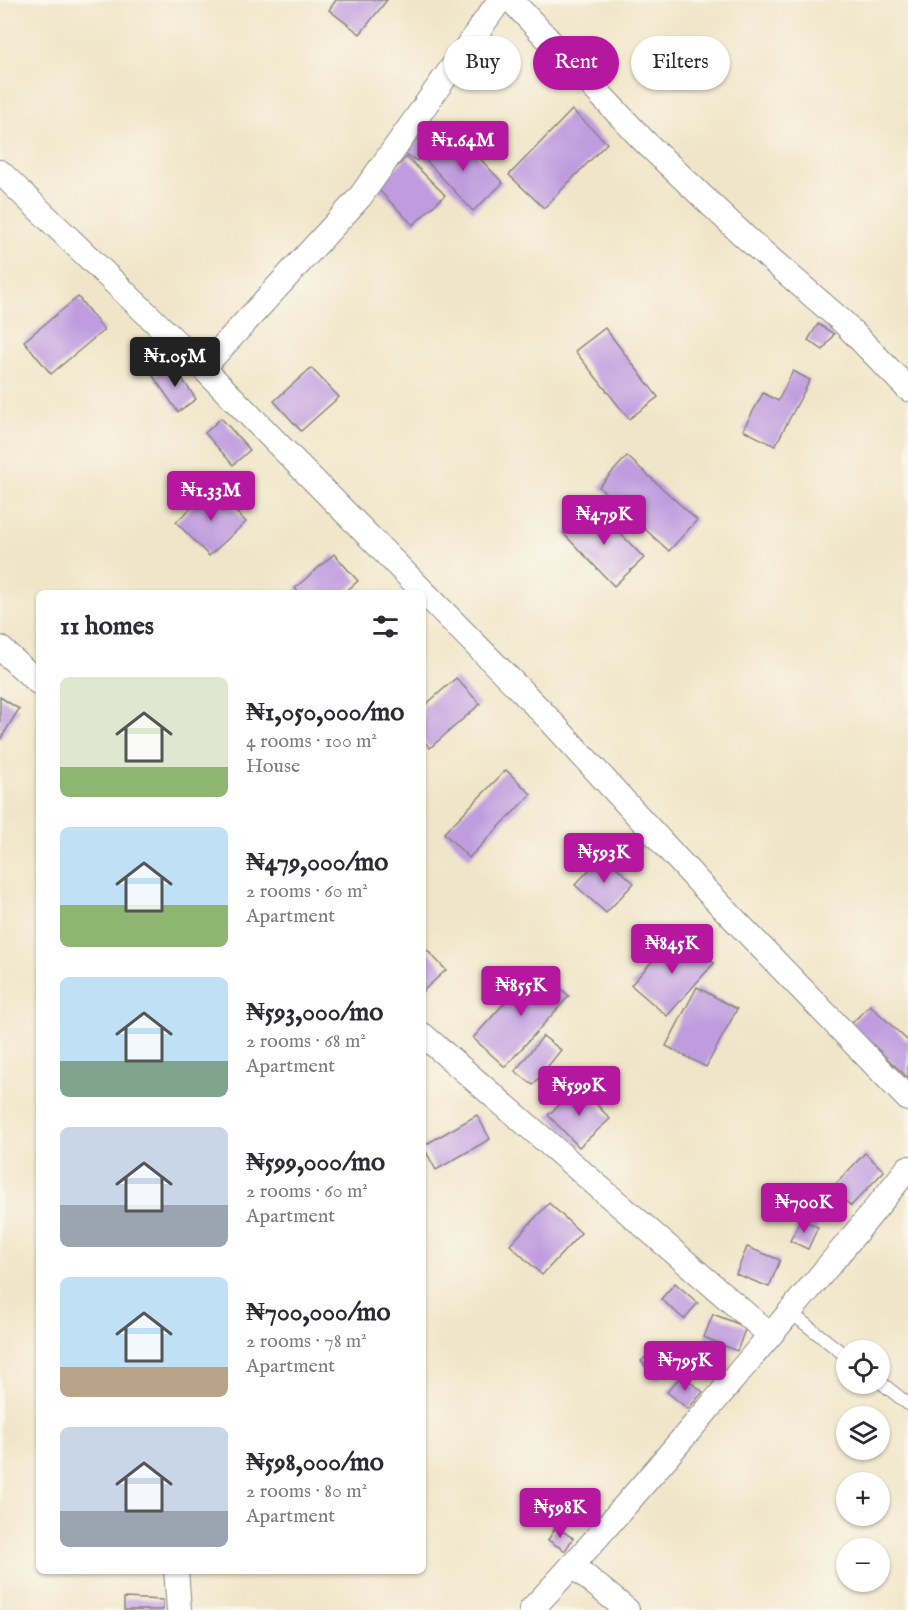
<!DOCTYPE html>
<meta charset="utf-8">
<style>
body{margin:0;font-family:"IM FELL English",serif;background:#f2f2f3;color:#2b2b33;height:100vh;display:flex;flex-direction:column;font-size:22px;white-space:nowrap}
*{box-sizing:border-box;margin:0}
p{font-size:20px;color:#7c7c81}
.icon{flex:none;width:33px;height:33px;fill:none;stroke:currentColor;stroke-width:2;stroke-linecap:round;stroke-linejoin:round}
.map{position:relative;flex:1;overflow:hidden}
.drawer{position:absolute;left:36px;top:590px;width:390px;height:984px;display:flex;flex-direction:column;background:#fff;border-radius:9px;box-shadow:0 2px 4px #0004}
.drawer>*{flex:none}
.banner{position:absolute;left:444px;top:36px;width:374px;height:54px;display:flex;gap:12px}
.tools{position:absolute;left:836px;top:1340px;display:grid;gap:12px}
.tools a{display:grid;place-items:center;width:54px;height:54px;border-radius:50%;background:#fff;box-shadow:0 2px 4px #0004;font-size:30px}
.price{position:absolute;translate:-50% -51px;padding:0 14px;border-radius:6px;background:#b5179e;color:#fff;font-size:20px;line-height:39px;filter:drop-shadow(0 2px 3px #0008)}
.price::after{content:'';position:absolute;left:50%;top:36px;width:18px;height:14px;margin-left:-9px;background:inherit;clip-path:polygon(0 0,100% 0,50% 100%)}
.price.current{background:#222;color:#fff}
ul{padding:0;list-style:none}
li{display:flex;align-items:center;gap:18px;height:150px;padding:0 24px}
li span{display:grid;place-items:center;flex:none;width:168px;height:120px;border-radius:9px;color:#555}
li>.icon{margin-inline-start:auto}
span .icon{width:72px;height:72px;fill:#fffc;stroke-width:1}
li b{font-size:26px}
h2{display:flex;justify-content:space-between;align-items:center;height:72px;padding:0 24px;font-size:26px}
.tag{padding:0 21px;border-radius:27px;background:#fff;box-shadow:0 2px 4px #0004;font-size:21px;line-height:54px}
.tag.current{background:#b5179e;color:#fff}
.map>svg:first-child{display:block}
.building{fill:#c09cdf}
.lines{fill:none;stroke-linecap:round;stroke-linejoin:round}
.service-casing{stroke:#898482;stroke-width:14}
.minor-casing{stroke:#898482;stroke-width:26}
.service{stroke:#fff;stroke-width:12}
.minor{stroke:#fff;stroke-width:24}
</style>
<div class="map">
<svg width="908" height="1610" viewBox="0 0 908 1610">
<rect width="100%" height="100%" fill="#fbf7ec"/>
<filter id="ink" filterUnits="userSpaceOnUse"><feTurbulence type="fractalNoise" baseFrequency=".0167" numOctaves="2"/><feDisplacementMap in="SourceGraphic" scale="12" xChannelSelector="R" yChannelSelector="G"/><feConvolveMatrix kernelMatrix="1 2 1 2 8 2 1 2 1" color-interpolation-filters="sRGB"/></filter>
<filter id="wash" filterUnits="userSpaceOnUse"><feTurbulence type="fractalNoise" baseFrequency=".008" numOctaves="4" result="noise"/><feDisplacementMap in="SourceGraphic" scale="24" xChannelSelector="R" yChannelSelector="G"/><feGaussianBlur stdDeviation="1.35" result="paint"/><feColorMatrix in="noise" values="0 0 0 0 0 0 0 0 0 0 0 0 0 0 0 0 0 1.4 0 .05"/><feComposite in="paint" operator="in"/></filter>
<g filter="url(#wash)">
<rect width="100%" height="100%" fill="#f0e5c8"/>
<g id="blocks">
<g class="building">
<path d="M336,0H387L360,34L329,10Z"/>
<path d="M572,110L607,143L544,208L509,175Z"/>
<path d="M409,133L427,145L417,161L398,149Z"/>
<path d="M445,134L462,152L468,146L503,183L473,211L422,156Z"/>
<path d="M407,157L445,195L413,225L376,187Z"/>
<path d="M78,297L104,330L51,374L24,341Z"/>
<path d="M818,324L834,334L823,350L808,340Z"/>
<path d="M605,328L658,397L629,419L575,351Z"/>
<path d="M172,364L196,399L178,412L153,376Z"/>
<path d="M311,368L339,397L301,431L274,401Z"/>
<path d="M793,371L810,380L775,446L743,430L763,393L778,401Z"/>
<path d="M221,418L250,450L233,465L205,433Z"/>
<path d="M627,456L697,520L669,551L599,487Z"/>
<path d="M213,488L246,522L209,556L176,522Z"/>
<path d="M593,505L644,558L614,586L563,533Z"/>
<path d="M334,554L358,581L345,592H298L295,588Z"/>
<path d="M456,678L480,704L430,748L423,740V707Z"/>
<path d="M0,697L19,709L0,740Z"/>
<path d="M506,770L531,794L469,858L444,833Z"/>
<path d="M603,855L634,883L606,913L575,885Z"/>
<path d="M673,938L686,949L691,943L714,963L667,1016L631,985Z"/>
<path d="M423,946L446,970L423,991Z"/>
<path d="M537,967L569,996L505,1067L473,1038Z"/>
<path d="M697,987L737,1009L706,1067L666,1046Z"/>
<path d="M870,1005L908,1041V1078L851,1024Z"/>
<path d="M543,1036L561,1050L533,1085L515,1071Z"/>
<path d="M580,1086L610,1119L579,1147L548,1115Z"/>
<path d="M477,1115L490,1139L436,1170L423,1146Z"/>
<path d="M865,1153L884,1171L851,1206L832,1188Z"/>
<path d="M549,1203L581,1233L542,1275L510,1245Z"/>
<path d="M801,1219L818,1227L808,1249L790,1241Z"/>
<path d="M747,1247L780,1260L769,1287L736,1274Z"/>
<path d="M675,1283L698,1303L684,1319L661,1299Z"/>
<path d="M713,1314L746,1327L737,1351L704,1337Z"/>
<path d="M651,1352L667,1370L657,1379L641,1361Z"/>
<path d="M682,1375L703,1392L688,1409L667,1392Z"/>
<path d="M556,1527L573,1538L565,1551L548,1540Z"/>
<path d="M124,1598L163,1600V1610H124Z"/>
</g>
</g>
</g>
<g filter="url(#ink)">
<use href="#blocks" fill-opacity="0" stroke="#898482" stroke-width="1.5"/>
<g class="lines">
<g class="service-casing">
<g id="service">
<path d="M790,1312L846,1356"/>
<path d="M879,1381L908,1404"/>
</g>
</g>
<g class="minor-casing">
<g id="minor">
<path d="M511,0L644,141L744,236L843,322L908,389"/>
<path d="M0,172L203,368L547,717L705,889L908,1099"/>
<path d="M203,368L360,197L500,0"/>
<path d="M0,648L39,683"/>
<path d="M423,1035L770,1335"/>
<path d="M573,1566L627,1610"/>
<path d="M176,1570L179,1610"/>
<path d="M531,1610C593,1545 650,1476 708,1409C775,1329 844,1250 908,1168"/>
</g>
</g>
<use href="#service" class="service"/>
<use href="#minor" class="minor"/>
</g>
</g>
</svg>
<div class="tools">
<a><svg class="icon" aria-label="locate" viewBox="0 0 24 24"><circle cx="12" cy="12" r="6"/><path d="M12 2v4M12 18v4M2 12h4M18 12h4"/></svg></a>
<a><svg class="icon" aria-label="layers" viewBox="0 0 24 24"><path d="M12 4l9 5-9 5-9-5zM3 14l9 5 9-5"/></svg></a>
<a>+</a>
<a>−</a>
</div>
<b class="price" style="left:463px;top:172px">₦1.64M</b>
<b class="price current" style="left:175px;top:388px">₦1.05M</b>
<b class="price" style="left:211px;top:522px">₦1.33M</b>
<b class="price" style="left:604px;top:546px">₦479K</b>
<b class="price" style="left:604px;top:884px">₦593K</b>
<b class="price" style="left:672px;top:975px">₦845K</b>
<b class="price" style="left:521px;top:1017px">₦855K</b>
<b class="price" style="left:579px;top:1117px">₦599K</b>
<b class="price" style="left:804px;top:1234px">₦700K</b>
<b class="price" style="left:685px;top:1392px">₦795K</b>
<b class="price" style="left:560px;top:1539px">₦598K</b>
<div class="banner">
<a class="tag">Buy</a>
<a class="tag current">Rent</a>
<a class="tag">Filters</a>
</div>
<section class="drawer">
<h2>11 homes<svg class="icon" aria-label="filters" viewBox="0 0 24 24"><path d="M4 7h16M4 17h16"/><circle cx="9" cy="7" r="2"/><circle cx="15" cy="17" r="2"/></svg></h2>
<ul>
<li><span style="background:linear-gradient(#dfe7d0 75%,#8fb573 0)"><svg class="icon" aria-label="home" viewBox="0 0 24 24"><path d="M3 11l9-7 9 7M6 9v11h12V9"/></svg></span><div><b>₦1,050,000/mo</b><p>4 rooms · 100 m²</p><p>House</p></div></li>
<li><span style="background:linear-gradient(#bfe0f5 65%,#8fb573 0)"><svg class="icon" aria-label="home" viewBox="0 0 24 24"><path d="M3 11l9-7 9 7M6 9v11h12V9"/></svg></span><div><b>₦479,000/mo</b><p>2 rooms · 60 m²</p><p>Apartment</p></div></li>
<li><span style="background:linear-gradient(#bfe0f5 70%,#7fa58c 0)"><svg class="icon" aria-label="home" viewBox="0 0 24 24"><path d="M3 11l9-7 9 7M6 9v11h12V9"/></svg></span><div><b>₦593,000/mo</b><p>2 rooms · 68 m²</p><p>Apartment</p></div></li>
<li><span style="background:linear-gradient(#c9d6e8 65%,#9aa5b1 0)"><svg class="icon" aria-label="home" viewBox="0 0 24 24"><path d="M3 11l9-7 9 7M6 9v11h12V9"/></svg></span><div><b>₦599,000/mo</b><p>2 rooms · 60 m²</p><p>Apartment</p></div></li>
<li><span style="background:linear-gradient(#bfe0f5 75%,#b9a48a 0)"><svg class="icon" aria-label="home" viewBox="0 0 24 24"><path d="M3 11l9-7 9 7M6 9v11h12V9"/></svg></span><div><b>₦700,000/mo</b><p>2 rooms · 78 m²</p><p>Apartment</p></div></li>
<li><span style="background:linear-gradient(#c9d6e8 70%,#9aa5b1 0)"><svg class="icon" aria-label="home" viewBox="0 0 24 24"><path d="M3 11l9-7 9 7M6 9v11h12V9"/></svg></span><div><b>₦598,000/mo</b><p>2 rooms · 80 m²</p><p>Apartment</p></div></li>
</ul>
</section>
</div>
